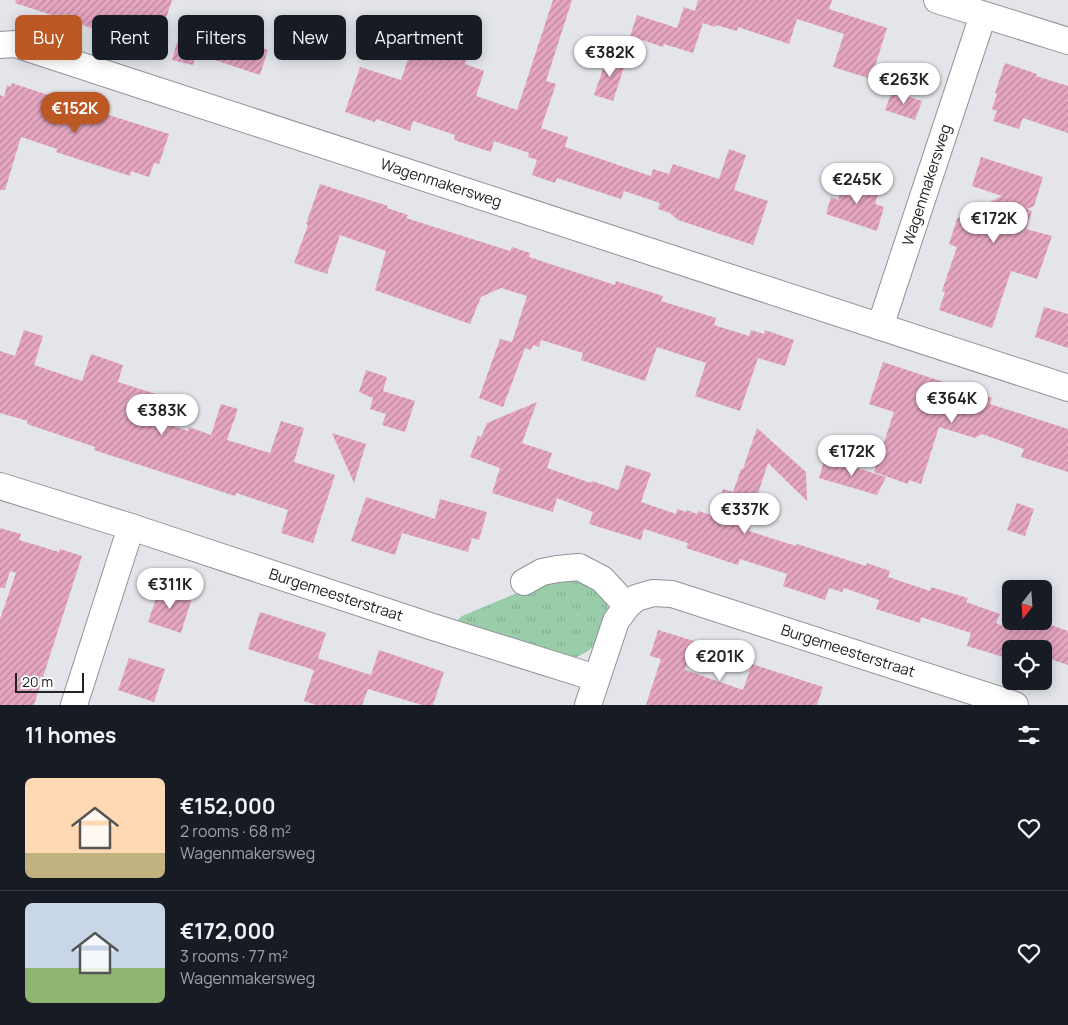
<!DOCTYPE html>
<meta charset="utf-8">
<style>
body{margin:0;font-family:Manrope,sans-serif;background:#20242c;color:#f1f3f6;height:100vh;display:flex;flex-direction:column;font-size:19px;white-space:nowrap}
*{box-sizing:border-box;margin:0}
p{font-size:16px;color:#9ea1a6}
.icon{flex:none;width:28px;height:28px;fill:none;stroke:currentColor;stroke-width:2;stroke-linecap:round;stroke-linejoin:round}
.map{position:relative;height:705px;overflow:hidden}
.sheet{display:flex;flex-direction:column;background:#171b24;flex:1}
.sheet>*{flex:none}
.banner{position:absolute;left:15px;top:15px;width:500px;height:45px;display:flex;gap:10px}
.needle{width:32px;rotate:197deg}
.fabs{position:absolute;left:1002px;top:580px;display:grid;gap:10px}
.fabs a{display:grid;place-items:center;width:50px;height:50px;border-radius:8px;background:#171b24;box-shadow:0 2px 12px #0003;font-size:25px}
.scale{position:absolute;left:15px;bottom:12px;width:69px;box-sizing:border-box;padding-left:5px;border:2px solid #222224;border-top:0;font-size:14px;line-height:18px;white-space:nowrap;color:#222224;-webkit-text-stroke:4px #fff;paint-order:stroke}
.price{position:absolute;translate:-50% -42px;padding:0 11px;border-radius:18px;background:#fff;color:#222;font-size:16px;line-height:32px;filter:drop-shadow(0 1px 2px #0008)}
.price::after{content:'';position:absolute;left:50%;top:30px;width:15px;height:11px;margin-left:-8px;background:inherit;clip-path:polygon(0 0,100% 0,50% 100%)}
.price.on{background:#bc5823;color:#fff}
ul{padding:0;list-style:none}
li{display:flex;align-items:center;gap:15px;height:125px;padding:0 25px}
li+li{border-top:1px solid #363941}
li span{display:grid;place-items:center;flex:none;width:140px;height:100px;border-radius:8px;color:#555}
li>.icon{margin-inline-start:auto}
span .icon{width:60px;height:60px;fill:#fffc;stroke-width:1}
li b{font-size:21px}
h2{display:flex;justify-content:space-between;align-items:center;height:60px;padding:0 25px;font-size:21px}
.pill{padding:0 18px;border-radius:8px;background:#171b24;box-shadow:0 2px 12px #0003;font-size:18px;line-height:45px}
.pill.on{background:#bc5823;color:#fff}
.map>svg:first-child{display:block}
.grass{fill:url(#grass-tufts)}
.building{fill:url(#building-hatch)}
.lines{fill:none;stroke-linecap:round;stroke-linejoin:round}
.minor-casing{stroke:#929398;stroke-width:28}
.minor{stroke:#fff;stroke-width:26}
.labels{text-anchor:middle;stroke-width:5;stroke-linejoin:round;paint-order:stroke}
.street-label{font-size:15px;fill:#222224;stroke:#fff}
</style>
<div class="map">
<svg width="1068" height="705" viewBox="0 0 1068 705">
<defs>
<pattern id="grass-tufts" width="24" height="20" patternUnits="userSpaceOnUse" patternTransform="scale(1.25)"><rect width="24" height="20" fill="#99cca9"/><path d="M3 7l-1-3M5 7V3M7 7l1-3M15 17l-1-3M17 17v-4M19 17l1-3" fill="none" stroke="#84af91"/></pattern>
<pattern id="building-hatch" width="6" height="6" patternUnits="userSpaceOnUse" patternTransform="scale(1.25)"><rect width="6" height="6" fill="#e6a6c1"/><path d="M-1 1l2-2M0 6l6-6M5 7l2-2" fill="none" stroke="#ba879d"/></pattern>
</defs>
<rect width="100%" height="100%" fill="#e3e5ea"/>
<path class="grass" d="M570,576L593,583L606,597L608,609L598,643L588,651L577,657L564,655L457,621L462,616L548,580Z"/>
<g class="building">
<path d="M16,0H172L156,49L15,3Z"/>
<path d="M553,0H572L546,81L556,84L541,128L568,137L565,147L651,176L653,169L669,174L673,164L719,179L729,149L746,155L734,190L768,201L753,245L678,220L670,213L658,209L660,203L624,191L621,199L557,178L555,183L532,175L537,160L528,157L529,153L494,141L491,152L454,140L455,135L413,121L410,131L376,119L375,122L345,112L360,67L401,80L415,38L437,45L436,47L467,56L465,64L484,71L476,96L517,110Z"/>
<path d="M698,0H832L829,9L887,28L871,79L833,67L844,34L797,19L789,44L738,27L737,31L716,25L715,27L703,23L693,53L664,44L663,47L630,36L637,15L677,28L684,7L695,11Z"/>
<path d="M233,24L254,32L251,44L268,50L260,75L215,60L222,41L226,42Z"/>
<path d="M177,42L197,46L193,65L172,60Z"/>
<path d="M608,55L626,61L613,101L594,95Z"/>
<path d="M1005,63L1037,74L1036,76L1068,86V133L1023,118L1019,129L993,121L997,111L992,109L997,94L995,93Z"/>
<path d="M12,83L93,110L169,134L159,164L154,163L149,177L131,171L130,176L56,152L57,149L21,137L5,190H0V95L4,97L7,85L11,87Z"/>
<path d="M892,91L922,101L915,120L885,110Z"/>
<path d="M981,157L1043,177L1034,206L1027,209L1032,211L1026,229L1052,236L1037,279L1011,271L992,328L939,310L945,292L942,291L957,247L949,244L957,219L1002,196L972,186Z"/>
<path d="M845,177L880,189L875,204L884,207L877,231L826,214L831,197L838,200Z"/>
<path d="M320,184L388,206L387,208L408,215L406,218L510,251L512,247L530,253L529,257L578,273L615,285L616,281L663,296L661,301L716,318L714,325L749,336L751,330L764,334L765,330L794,340L785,366L758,358L740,411L695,396L706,363L657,347L645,381L581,360L583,353L541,340L539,347L533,345L531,350L525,348L503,407L479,398L500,339L512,342L527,296L501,288L481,297L470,324L375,290L386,251L340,235L327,274L294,263L308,225L306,224Z"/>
<path d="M1044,307L1068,314V348L1035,337Z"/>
<path d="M24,330L43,336L34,365L82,381L91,354L123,365L118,382L159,395L152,419L188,431L189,427L211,435L221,404L238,409L227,440L270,453L281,421L304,428L294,462L335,475L313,543L281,533L288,510L236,493L235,496L94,450L95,447L27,424L28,421L0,413V351L15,356Z"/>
<path d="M883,362L992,398L990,404L1068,429V472L1021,457L1024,449L982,434L975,438L939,427L921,484L909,480L908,484L874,472L894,412L869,404Z"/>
<path d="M366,370L387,377L383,391L415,401L405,432L382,425L386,414L370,409L373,398L359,392Z"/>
<path d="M537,402L522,443L552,453L547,468L591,483L592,481L618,490L626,465L651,473L641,502L676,514L677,509L686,512L687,510L697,514L698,511L711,515L715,502L719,503L723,489L733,492L741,469H743L757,428L806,472L807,501L768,463L747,527L750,528L749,531L796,546L797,544L866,566L867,563L890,571L888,577L930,591L931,587L968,598L966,602L1000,614L996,623L1002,626L1005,621H1040L1068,631V665L1044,657V649H1011L1010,659L967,646L971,633L921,617L920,623L876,609L879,600L844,588L842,592L829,588L825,600L783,586L787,574L740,559L738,565L686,548L688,543L644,529L641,540L589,524L593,512L557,498L553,512L492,493L500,468L470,457L478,436L481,437L487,423Z"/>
<path d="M332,433L366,444L354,483Z"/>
<path d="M825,458L886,477L877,495L819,478Z"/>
<path d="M366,497L435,519L440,499L487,512L479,540L472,538L468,552L402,533L395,555L351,541Z"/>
<path d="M1017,503L1034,509L1025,536L1007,530Z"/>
<path d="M0,528L21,534L19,540L59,552L60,549L82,556L34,705H0V619L16,573L10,571L5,588H0Z"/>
<path d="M160,587L192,598L181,633L148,622Z"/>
<path d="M260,612L326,633L317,661V658L371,675L379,650L444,672L433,705H422L368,689L362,705H316L304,701L314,670L248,649Z"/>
<path d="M658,630L694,641L685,670L743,690L752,664L823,687L817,705H646L661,659L650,656Z"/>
<path d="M129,658L165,669L154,702L118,690Z"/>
</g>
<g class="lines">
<g class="minor-casing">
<g id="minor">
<path d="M937,0L1068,41"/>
<path d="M0,45L15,44L1068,388"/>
<path d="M880,327L983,15"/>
<path d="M0,486L131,527L433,627L596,678"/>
<path d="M524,582L542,572L557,569L579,567L602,579L627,606"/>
<path d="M74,705L131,527"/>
<path d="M588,705L616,621L627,606L636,598L653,593L672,594L1015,705"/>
</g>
</g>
<use href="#minor" class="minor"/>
</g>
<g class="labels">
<g class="street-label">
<text transform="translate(441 183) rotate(18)" y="5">Wagenmakersweg</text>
<text transform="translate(927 185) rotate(-72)" y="5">Wagenmakersweg</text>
<text transform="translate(336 595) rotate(18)" y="5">Burgemeesterstraat</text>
<text transform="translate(848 651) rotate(18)" y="5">Burgemeesterstraat</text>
</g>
</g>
</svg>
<div class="fabs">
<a><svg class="needle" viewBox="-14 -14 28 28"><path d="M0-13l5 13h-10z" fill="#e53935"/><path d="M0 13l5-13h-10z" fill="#9ea1a6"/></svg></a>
<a><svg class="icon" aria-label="locate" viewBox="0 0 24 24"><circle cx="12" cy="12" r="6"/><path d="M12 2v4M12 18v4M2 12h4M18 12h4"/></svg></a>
</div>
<div class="scale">20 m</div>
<b class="price" style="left:610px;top:78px">€382K</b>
<b class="price" style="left:904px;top:105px">€263K</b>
<b class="price on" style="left:75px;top:134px">€152K</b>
<b class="price" style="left:857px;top:205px">€245K</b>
<b class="price" style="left:994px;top:244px">€172K</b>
<b class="price" style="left:952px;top:424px">€364K</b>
<b class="price" style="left:162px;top:436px">€383K</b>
<b class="price" style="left:852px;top:477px">€172K</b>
<b class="price" style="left:745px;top:535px">€337K</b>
<b class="price" style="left:170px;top:610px">€311K</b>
<b class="price" style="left:720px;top:682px">€201K</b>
<div class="banner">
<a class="pill on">Buy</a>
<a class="pill">Rent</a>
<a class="pill">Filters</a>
<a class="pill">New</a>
<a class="pill">Apartment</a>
</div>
</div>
<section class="sheet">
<h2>11 homes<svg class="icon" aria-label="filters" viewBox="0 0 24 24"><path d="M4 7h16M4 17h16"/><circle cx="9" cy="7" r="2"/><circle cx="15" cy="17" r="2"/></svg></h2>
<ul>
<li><span style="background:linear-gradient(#ffd9b3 75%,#c2b280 0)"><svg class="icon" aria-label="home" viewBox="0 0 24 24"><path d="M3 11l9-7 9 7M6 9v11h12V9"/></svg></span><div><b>€152,000</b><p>2 rooms · 68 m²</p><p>Wagenmakersweg</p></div><svg class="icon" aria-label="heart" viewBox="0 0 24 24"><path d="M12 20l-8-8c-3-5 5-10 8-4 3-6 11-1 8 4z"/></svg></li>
<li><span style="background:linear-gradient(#c9d6e8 65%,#8fb573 0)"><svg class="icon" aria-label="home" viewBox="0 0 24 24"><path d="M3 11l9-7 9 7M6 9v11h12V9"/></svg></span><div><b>€172,000</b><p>3 rooms · 77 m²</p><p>Wagenmakersweg</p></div><svg class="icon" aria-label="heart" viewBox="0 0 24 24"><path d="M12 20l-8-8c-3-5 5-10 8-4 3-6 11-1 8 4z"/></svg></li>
</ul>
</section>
